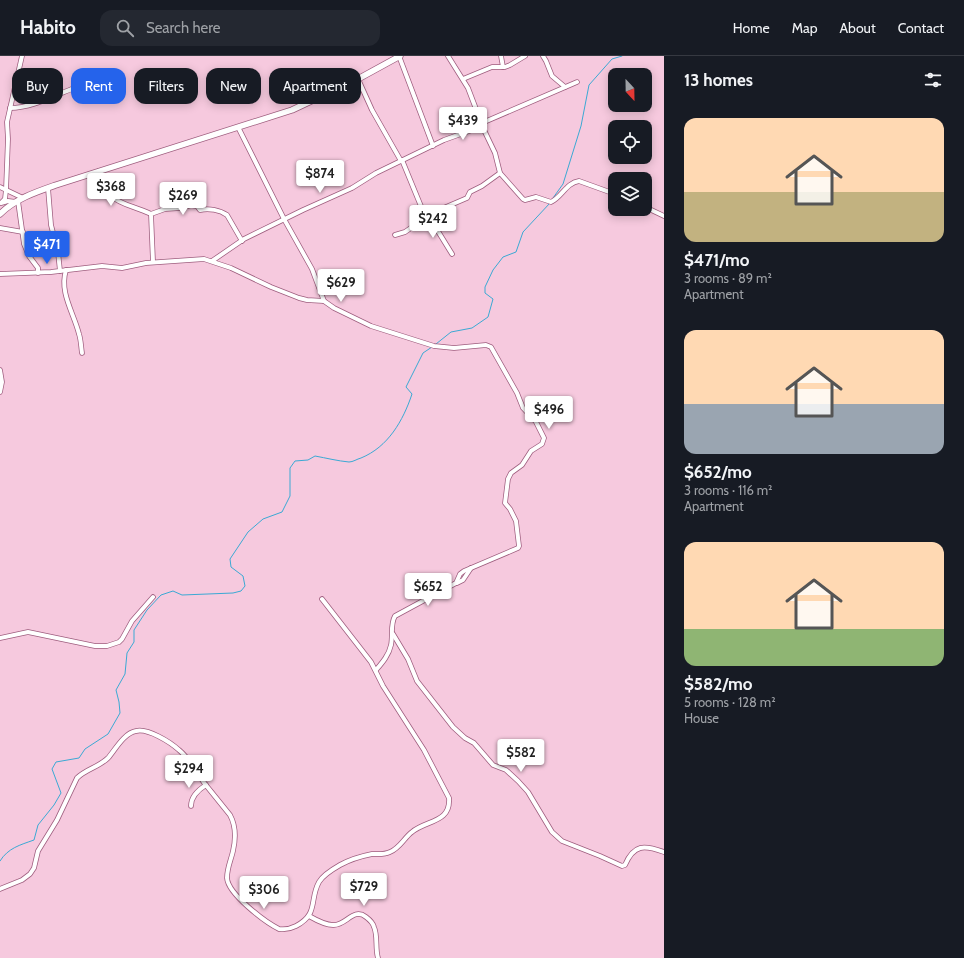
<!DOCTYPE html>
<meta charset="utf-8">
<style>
body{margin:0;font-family:Cabin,sans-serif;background:#242831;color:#f1f3f6;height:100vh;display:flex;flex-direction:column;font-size:15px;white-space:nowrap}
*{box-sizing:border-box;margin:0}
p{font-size:13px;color:#9ea1a6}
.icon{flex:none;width:22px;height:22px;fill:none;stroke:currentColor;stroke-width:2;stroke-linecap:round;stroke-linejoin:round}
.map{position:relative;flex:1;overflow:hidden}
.details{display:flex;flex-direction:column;background:#171b24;width:300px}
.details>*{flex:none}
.guide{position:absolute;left:12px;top:12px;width:380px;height:36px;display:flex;gap:8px}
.needle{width:26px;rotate:158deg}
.fabs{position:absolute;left:608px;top:12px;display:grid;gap:8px}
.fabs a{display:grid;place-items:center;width:44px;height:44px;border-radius:8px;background:#171b24;box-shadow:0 2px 10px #0003;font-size:20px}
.price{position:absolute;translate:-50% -34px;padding:0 9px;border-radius:4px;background:#fff;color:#222;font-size:13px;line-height:26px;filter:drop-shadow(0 1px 2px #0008)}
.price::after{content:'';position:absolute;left:50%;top:24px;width:12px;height:9px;margin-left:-6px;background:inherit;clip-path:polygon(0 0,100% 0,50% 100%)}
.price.active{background:#2563eb;color:#fff}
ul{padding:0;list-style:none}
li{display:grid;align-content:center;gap:8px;height:212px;padding:0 20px}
li span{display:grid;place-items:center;height:124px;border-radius:12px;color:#555}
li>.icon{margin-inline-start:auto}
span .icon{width:72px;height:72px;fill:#fffc;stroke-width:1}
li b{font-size:17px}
h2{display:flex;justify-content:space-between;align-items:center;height:48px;padding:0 20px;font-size:17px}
.chip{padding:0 14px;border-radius:12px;background:#171b24;box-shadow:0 2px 10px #0003;font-size:14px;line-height:36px}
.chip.active{background:#2563eb;color:#fff}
header{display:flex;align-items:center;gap:24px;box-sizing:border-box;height:56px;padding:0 20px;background:#171b24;border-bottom:1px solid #363941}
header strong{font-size:19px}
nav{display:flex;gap:22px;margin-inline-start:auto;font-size:14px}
.search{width:280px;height:36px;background:#242831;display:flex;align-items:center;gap:10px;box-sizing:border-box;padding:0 14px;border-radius:12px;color:#9ea1a6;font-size:15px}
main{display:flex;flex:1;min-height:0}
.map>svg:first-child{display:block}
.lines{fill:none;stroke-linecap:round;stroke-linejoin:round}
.stream{stroke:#3ba9d4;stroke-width:1}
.street-casing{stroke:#9e5d7e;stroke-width:5.5}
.secondary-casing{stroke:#9e5d7e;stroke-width:7}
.street{stroke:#fff;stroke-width:4}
.secondary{stroke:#fff;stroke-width:5.5}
</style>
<header>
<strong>Habito</strong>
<div class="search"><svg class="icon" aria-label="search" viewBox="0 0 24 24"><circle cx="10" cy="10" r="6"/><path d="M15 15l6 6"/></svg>Search here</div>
<nav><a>Home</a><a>Map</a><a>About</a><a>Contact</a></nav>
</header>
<main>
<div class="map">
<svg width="664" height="902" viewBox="0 0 664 902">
<rect width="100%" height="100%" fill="#f6c9de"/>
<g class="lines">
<g class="stream">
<path d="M553,142L563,128L581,70L589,29L612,3L622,0"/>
<path d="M436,288L451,276L472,272L488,261L493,243L485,237V231L493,214L503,201L516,196L523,176L550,147"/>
<path d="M0,805C8,792 20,789 34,784L38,769L54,749L61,737L52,713L56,706L79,702L85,693L108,678L120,657L119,646L116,634L125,618L127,597L134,586V574L147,554L161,539L173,535L182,539L233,537L241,535L245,530L243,520L231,511L230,503L248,476L263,463L282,456L290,440V412L295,405L308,404L315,400C326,402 338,405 349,406C353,406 357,403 361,402C388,391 403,365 412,338L406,331L423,297L432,291"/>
</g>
<g class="street-casing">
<g id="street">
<path d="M399,0L433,90"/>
<path d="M448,0L468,32L484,74L495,97L500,117L523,143L525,144L536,141L551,146C562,141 566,127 579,125L615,138"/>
<path d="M501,0L503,11"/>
<path d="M543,0L546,5L552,20L565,31"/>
<path d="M358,23L372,54L401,105"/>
<path d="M463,23L492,11H505L510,9L525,0"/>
<path d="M10,52C33,52 55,39 77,31"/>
<path d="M482,67L577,26"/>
<path d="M238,71L284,163L312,213L324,245L334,252L371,270L434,290L454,292L486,289L491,291L517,337L523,352L536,366L544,382L542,388L531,395L522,409L511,417L508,423L505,447L510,453L516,465L519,490L518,492L464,515L460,518L456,527L395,560C390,568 393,580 391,589C389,599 382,607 376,614"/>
<path d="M402,104L425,160"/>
<path d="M99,115C108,150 123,145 151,158"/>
<path d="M0,131L23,142"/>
<path d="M48,132L51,169L58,196L60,215"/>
<path d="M18,145L24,188L29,200L38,212V217"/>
<path d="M2,146L5,143L6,134L8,83L7,66L22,0"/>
<path d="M1,147L8,145L16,146"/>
<path d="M645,151L664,160"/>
<path d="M428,159L452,198"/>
<path d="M0,172L23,176"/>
<path d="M395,179L405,176L418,167L425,160L467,142L470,136L482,130L500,117"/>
<path d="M212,205L244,183L303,154L352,132L376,117L444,84L483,70"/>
<path d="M153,206L151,158L165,153L180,152L191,149L197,150L200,154C209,152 220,154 227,159L242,185"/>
<path d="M66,214C59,237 74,257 79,278C81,284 81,291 82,297"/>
<path d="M0,218L51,216L102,210L122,212L146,207L204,203L231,212L271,231L299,242L307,244L324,245"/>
<path d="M0,314L2,326L0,336"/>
<path d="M457,527L463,524L471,512"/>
<path d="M393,578L408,603L417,625L453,671L465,682L474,687L493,709L506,714L518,725L528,736L552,776L562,785L600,800L622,810L625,809C634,788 644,789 664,796"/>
<path d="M0,582L28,576L95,590H107L119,586L122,583L132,565L153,541"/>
<path d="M191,750C191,740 198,734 206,729"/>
<path d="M0,833L22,824L30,818L34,812L38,795L57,764L77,722C86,713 99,711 108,702C115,694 124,677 136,675C148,672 170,686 179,694C190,703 197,717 205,728C213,738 222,749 230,759C236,770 236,782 233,795C231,804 227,812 227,822C228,838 265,866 279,873C285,874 290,873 296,870C319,858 309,844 319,826C323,819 333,813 340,809C349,804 362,800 372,798C378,798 384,799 390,796C400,792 404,782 412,776C426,764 451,767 449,742L424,694L383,630L371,606L322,543"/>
<path d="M309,860C316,864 325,869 333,869C346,870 353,851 366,861C370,864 373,867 374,871C378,880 375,892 378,902"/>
</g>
</g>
<g class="secondary-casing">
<path id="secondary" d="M0,158C15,143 36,136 56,129L292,54L358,23L400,0"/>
</g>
<use href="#street" class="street"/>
<use href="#secondary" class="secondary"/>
</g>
</svg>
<div class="fabs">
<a><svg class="needle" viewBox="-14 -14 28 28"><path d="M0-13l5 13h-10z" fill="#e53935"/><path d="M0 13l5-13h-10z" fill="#9ea1a6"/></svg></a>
<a><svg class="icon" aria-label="locate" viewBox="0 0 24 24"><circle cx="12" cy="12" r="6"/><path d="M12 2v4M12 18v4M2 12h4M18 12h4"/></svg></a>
<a><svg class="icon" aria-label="layers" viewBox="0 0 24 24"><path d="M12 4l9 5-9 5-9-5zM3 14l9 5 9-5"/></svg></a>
</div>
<b class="price" style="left:463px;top:85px">$439</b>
<b class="price" style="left:320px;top:138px">$874</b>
<b class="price" style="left:111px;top:151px">$368</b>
<b class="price" style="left:183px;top:160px">$269</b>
<b class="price" style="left:433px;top:183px">$242</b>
<b class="price active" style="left:47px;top:209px">$471</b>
<b class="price" style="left:341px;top:247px">$629</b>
<b class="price" style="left:549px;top:374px">$496</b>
<b class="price" style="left:428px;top:551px">$652</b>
<b class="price" style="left:521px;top:717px">$582</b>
<b class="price" style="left:189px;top:733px">$294</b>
<b class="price" style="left:364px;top:851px">$729</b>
<b class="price" style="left:264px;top:854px">$306</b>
<div class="guide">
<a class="chip">Buy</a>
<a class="chip active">Rent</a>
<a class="chip">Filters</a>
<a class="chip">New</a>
<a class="chip">Apartment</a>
</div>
</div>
<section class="details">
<h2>13 homes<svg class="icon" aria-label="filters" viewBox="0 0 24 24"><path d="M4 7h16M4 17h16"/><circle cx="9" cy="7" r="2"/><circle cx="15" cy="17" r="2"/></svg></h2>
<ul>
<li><span style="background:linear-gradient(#ffd9b3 60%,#c2b280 0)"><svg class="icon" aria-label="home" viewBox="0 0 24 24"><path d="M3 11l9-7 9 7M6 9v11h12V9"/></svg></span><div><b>$471/mo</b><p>3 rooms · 89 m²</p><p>Apartment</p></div></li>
<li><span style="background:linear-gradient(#ffd9b3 60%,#9aa5b1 0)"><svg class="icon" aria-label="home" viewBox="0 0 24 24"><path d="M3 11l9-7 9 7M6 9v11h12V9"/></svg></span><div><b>$652/mo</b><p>3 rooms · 116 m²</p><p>Apartment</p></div></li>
<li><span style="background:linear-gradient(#ffd9b3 70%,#8fb573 0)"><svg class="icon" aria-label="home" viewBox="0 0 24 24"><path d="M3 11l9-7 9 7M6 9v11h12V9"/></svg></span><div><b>$582/mo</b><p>5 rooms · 128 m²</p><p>House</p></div></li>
</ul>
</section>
</main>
